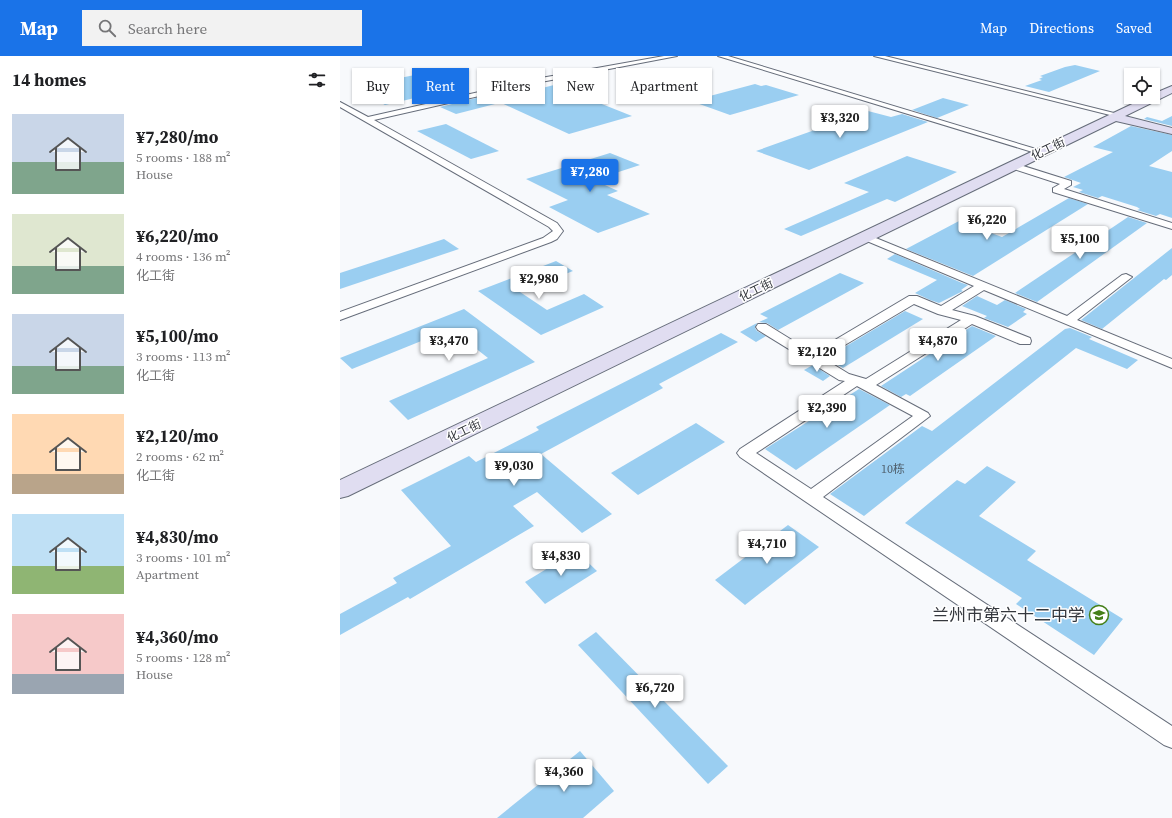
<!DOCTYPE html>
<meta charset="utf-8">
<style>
body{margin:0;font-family:"Source Serif 4","Noto Sans SC",serif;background:#f2f2f2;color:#202124;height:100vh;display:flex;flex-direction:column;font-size:15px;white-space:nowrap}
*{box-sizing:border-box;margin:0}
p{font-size:13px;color:#757577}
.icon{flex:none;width:22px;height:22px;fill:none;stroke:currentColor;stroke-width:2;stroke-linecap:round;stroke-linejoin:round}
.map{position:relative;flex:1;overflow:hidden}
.details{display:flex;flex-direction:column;background:#fff;width:340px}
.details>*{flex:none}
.guide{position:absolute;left:12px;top:12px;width:380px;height:36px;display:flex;gap:8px}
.controls{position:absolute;left:784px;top:12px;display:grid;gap:8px}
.controls a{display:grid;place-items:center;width:36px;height:36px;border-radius:0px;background:#fff;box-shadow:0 1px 3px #0004;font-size:20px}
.price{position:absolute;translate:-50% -34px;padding:0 9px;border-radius:4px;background:#fff;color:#222;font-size:13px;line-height:26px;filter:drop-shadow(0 1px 2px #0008)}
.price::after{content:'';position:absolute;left:50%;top:24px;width:12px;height:9px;margin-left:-6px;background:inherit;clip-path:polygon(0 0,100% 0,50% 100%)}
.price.on{background:#1a73e8;color:#fff}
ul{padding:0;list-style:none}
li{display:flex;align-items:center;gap:12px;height:100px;padding:0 12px}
li span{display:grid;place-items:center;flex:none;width:112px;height:80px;border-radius:0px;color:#555}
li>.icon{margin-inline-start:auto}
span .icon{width:48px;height:48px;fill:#fffc;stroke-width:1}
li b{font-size:17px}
h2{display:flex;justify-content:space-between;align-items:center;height:48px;padding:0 12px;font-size:17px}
.tag{padding:0 14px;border-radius:0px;background:#fff;box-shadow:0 1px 3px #0004;font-size:14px;line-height:36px}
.tag.on{background:#1a73e8;color:#fff}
header{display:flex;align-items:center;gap:24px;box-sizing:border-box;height:56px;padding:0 20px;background:#1a73e8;color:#fff}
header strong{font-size:19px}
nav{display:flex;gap:22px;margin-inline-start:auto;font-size:14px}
.search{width:280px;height:36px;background:#f2f2f2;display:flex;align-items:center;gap:10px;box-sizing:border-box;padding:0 14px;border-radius:0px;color:#757577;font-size:15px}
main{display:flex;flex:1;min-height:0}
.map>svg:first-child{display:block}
.building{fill:#9acef1}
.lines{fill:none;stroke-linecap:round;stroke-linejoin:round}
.street-casing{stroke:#666d7a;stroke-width:2}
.secondary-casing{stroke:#666d7a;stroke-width:2}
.street{fill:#fff;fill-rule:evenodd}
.secondary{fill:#e0ddf1;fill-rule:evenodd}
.labels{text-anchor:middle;stroke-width:3;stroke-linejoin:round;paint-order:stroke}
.far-street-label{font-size:12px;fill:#35383e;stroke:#fff}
.number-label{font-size:12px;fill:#4e5e6b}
.near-poi-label{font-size:17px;fill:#35383e;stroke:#fff;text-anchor:end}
</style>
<header>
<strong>Map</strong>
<div class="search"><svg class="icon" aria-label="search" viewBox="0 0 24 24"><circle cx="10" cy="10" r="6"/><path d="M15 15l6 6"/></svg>Search here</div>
<nav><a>Map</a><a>Directions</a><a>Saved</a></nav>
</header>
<main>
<section class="details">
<h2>14 homes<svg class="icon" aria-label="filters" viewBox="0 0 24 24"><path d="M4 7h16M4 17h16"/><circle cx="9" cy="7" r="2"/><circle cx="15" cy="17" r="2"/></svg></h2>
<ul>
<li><span style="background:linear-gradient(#c9d6e8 60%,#7fa58c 0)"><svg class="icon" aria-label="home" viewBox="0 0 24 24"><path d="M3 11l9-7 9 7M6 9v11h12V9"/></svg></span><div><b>¥7,280/mo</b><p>5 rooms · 188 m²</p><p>House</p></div></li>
<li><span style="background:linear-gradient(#dfe7d0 65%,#7fa58c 0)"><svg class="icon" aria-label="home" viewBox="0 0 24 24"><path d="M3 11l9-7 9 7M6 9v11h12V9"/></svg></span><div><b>¥6,220/mo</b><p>4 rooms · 136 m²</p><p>化工街</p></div></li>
<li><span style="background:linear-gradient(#c9d6e8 65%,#7fa58c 0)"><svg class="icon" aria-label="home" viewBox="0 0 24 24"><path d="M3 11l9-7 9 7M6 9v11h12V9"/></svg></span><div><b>¥5,100/mo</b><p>3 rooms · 113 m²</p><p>化工街</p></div></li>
<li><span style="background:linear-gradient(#ffd9b3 75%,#b9a48a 0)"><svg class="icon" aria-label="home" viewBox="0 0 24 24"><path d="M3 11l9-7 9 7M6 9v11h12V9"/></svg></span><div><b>¥2,120/mo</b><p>2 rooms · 62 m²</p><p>化工街</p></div></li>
<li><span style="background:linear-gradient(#bfe0f5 65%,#8fb573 0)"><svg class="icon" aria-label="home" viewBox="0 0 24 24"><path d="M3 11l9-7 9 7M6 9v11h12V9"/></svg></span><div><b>¥4,830/mo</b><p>3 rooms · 101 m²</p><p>Apartment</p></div></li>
<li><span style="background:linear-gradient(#f6c9c9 75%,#9aa5b1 0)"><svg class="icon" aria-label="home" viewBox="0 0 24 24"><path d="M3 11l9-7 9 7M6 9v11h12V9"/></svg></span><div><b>¥4,360/mo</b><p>5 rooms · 128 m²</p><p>House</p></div></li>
</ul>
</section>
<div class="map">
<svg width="832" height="762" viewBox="0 0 832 762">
<rect width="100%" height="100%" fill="#f7f9fc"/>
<g class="building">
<path d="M735,9L760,15L709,36L685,30L702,24L699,23L703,21L700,20L725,11Z"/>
<path d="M85,17L130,37L89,46L79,41L45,49L14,31Z"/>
<path d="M415,28L421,30L426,29L459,39L390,59L351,45Z"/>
<path d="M214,29L292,60L229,78L155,44Z"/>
<path d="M140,41L155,48L116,58L100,51Z"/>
<path d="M603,42L629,49L597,62L572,54Z"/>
<path d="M528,55L551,61L562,58L588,66L469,114L416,95Z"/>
<path d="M832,60V70L804,63L807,61L822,65Z"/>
<path d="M106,68L159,95L131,103L77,75Z"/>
<path d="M791,70L832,79V95L809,110L832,116V162L820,158L816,160L797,154L800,153L797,151L762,140L758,142L739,136L743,134L733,131L741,127L724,121L773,96L753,91Z"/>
<path d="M270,97L300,109L254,124L278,135L267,139L310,158L258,177L209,151L228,144L186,123Z"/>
<path d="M567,100L617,116L555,146L547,143L461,180L444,173L529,136L504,127Z"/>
<path d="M729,142L748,148L633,220L566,193L619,165L662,181Z"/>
<path d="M788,161L807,167L697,246L675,237Z"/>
<path d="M104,183L119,193L0,233V217Z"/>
<path d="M832,192V219L826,224L824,223L762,273L741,264Z"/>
<path d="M555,198L622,227L628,229L621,234L623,235L599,247L590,244L575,237L597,224L547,203Z"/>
<path d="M216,205L233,215L180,236L207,254L244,238L264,251L201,279L138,235Z"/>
<path d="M500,217L524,227L438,274L427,267L419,266L428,262L420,258Z"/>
<path d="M637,240L657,249L665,244L686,253L683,256L687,258L668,271L644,262L647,260L622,250Z"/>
<path d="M124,253L195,306L68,364L49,345L148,302L111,273L12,313L0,302Z"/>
<path d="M565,255L583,263L503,312L486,302Z"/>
<path d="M417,267L415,272L417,275L426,280L416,286L400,276Z"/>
<path d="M632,270L656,280L570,340L566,338L561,341L541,330Z"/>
<path d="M730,272L752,281L749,283L798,304L787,313L736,292L524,460L490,438L582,370L592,375L725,273Z"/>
<path d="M381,277L398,286L319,328L323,332L201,398L272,458L242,477L197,436L173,450L194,470L70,543L68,541L0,579V558L57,527L53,522L111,490L61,434L129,400L136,406L199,374L196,371Z"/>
<path d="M473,309L490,320L483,325L464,314Z"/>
<path d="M519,333L550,349L456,414L425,393Z"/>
<path d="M356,367L385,386L298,439L271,417Z"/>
<path d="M647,410L676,426L639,460L696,495L687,504L783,563L754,599L676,548L682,542L565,467L617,424L625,428Z"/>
<path d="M448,469L479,491L405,549L375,524Z"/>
<path d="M236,495L257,515L205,548L185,526Z"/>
<path d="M256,576L388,710L368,728L238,589Z"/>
<path d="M240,695L274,735L243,762H157Z"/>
</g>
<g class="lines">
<g class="street-casing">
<g id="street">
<path d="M324,0H337L201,26L34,64L217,167L223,175L217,183L211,186L0,264V256L203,182L213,175L209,171L0,51V46L28,61L201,22Z"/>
<path d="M378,0H388L706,96L705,98H699Z"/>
<path d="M534,0H545L782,59L778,61Z"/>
<path d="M674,107L731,125V129L724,133L832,167V173L713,136V132L720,128L671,112L670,110Z"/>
<path d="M526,178L727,260L782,219L786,218L792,221L737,264L832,303V312L644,234L612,254L635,260L690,282L691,285L690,288H680L632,268L536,329L588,357L590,360L483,441L832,670V692L824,689L400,401L397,397L400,393L505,325L499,324L418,274L416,271L418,268H426L473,297L569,240H577L601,250L634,230L522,183L521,181ZM574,248L598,258L621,264L526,323L509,318L483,302ZM517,330L573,360L471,433L416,397Z"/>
</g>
</g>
<g class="secondary-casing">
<path id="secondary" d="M832,30V37L785,60L832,72V78L776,65L8,440L0,442V424L807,41H813V38Z"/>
</g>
<use href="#street" class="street"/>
<use href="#secondary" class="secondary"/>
</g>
<defs>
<g id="school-ring" transform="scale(1)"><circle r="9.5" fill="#fff" stroke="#457f18" stroke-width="1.5"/><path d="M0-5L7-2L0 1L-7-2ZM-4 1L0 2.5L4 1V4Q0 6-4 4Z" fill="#457f18"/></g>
</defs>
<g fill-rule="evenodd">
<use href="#school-ring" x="759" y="559"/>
</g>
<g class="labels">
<g class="far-street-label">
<text transform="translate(708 93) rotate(-26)" y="4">化工街</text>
<text transform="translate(416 234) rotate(-26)" y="4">化工街</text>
<text transform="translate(124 375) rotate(-26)" y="4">化工街</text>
</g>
<g class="number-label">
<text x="553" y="417">10栋</text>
</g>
<g class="near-poi-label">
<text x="745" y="565">兰州市第六十二中学</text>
</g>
</g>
</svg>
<div class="controls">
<a><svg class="icon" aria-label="locate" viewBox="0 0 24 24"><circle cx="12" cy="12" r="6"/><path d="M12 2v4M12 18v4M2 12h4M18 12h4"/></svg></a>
</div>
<b class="price" style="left:500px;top:83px">¥3,320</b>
<b class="price on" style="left:250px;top:137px">¥7,280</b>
<b class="price" style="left:647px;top:185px">¥6,220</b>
<b class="price" style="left:740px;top:204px">¥5,100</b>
<b class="price" style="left:199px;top:244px">¥2,980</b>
<b class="price" style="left:109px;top:306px">¥3,470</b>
<b class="price" style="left:598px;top:306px">¥4,870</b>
<b class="price" style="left:477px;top:317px">¥2,120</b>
<b class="price" style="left:487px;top:373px">¥2,390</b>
<b class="price" style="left:174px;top:431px">¥9,030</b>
<b class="price" style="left:427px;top:509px">¥4,710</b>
<b class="price" style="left:221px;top:521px">¥4,830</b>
<b class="price" style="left:315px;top:653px">¥6,720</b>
<b class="price" style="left:224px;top:737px">¥4,360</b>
<div class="guide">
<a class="tag">Buy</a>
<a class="tag on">Rent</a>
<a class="tag">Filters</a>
<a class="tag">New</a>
<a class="tag">Apartment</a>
</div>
</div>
</main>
